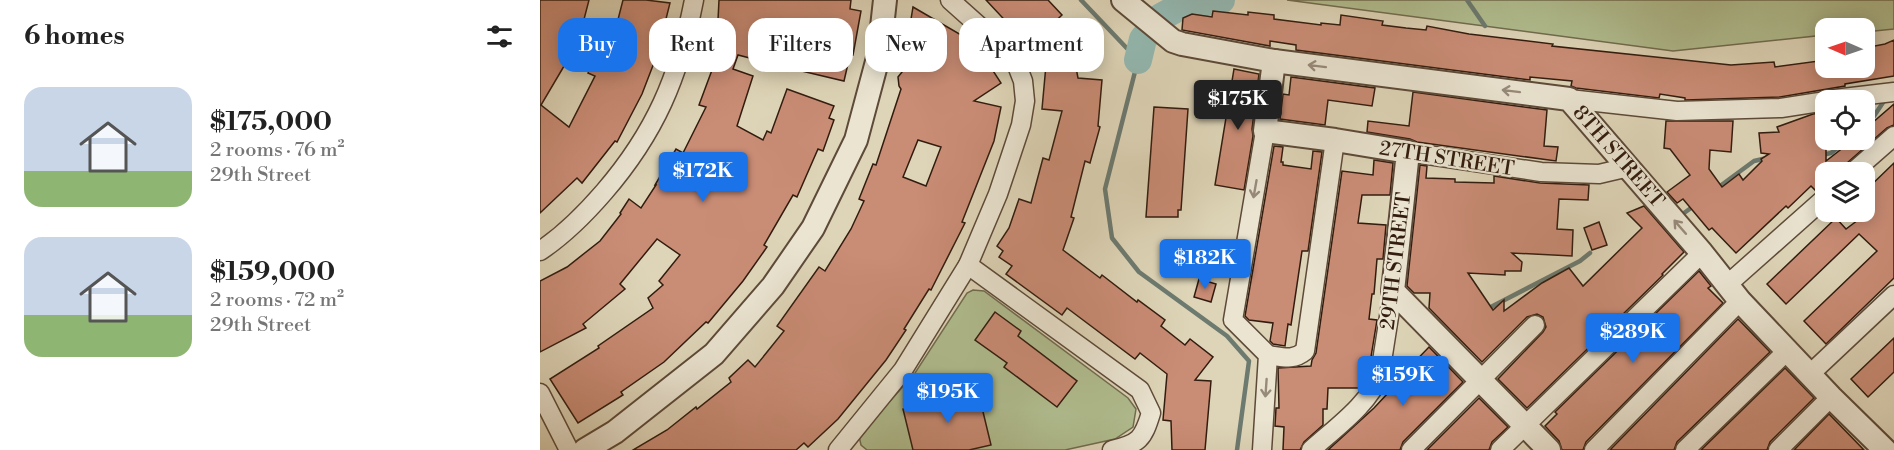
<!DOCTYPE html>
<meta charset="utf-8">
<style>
body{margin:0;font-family:"Libre Bodoni",serif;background:#f2f2f2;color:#222;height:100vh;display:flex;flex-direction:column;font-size:22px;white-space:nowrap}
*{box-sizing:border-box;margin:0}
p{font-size:20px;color:#767676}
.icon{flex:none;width:33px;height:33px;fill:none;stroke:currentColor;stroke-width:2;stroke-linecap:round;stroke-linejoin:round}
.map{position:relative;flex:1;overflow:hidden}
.sheet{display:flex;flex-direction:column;background:#fff;width:540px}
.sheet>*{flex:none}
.banner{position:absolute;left:18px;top:18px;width:570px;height:54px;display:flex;gap:12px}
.needle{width:39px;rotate:272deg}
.tools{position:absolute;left:1275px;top:18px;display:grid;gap:12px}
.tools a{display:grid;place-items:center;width:60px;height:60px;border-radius:12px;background:#fff;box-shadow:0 3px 15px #0003;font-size:30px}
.price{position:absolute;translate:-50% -51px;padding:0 14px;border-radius:6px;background:#1a73e8;color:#fff;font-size:20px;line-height:39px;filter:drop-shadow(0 2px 3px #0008)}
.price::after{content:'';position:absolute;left:50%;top:36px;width:18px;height:14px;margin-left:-9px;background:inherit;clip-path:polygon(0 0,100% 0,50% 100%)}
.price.selected{background:#222;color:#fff}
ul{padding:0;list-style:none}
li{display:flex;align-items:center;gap:18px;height:150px;padding:0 24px}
li span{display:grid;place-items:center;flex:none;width:168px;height:120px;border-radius:18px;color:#555}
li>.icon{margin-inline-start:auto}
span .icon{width:72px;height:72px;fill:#fffc;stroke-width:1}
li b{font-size:26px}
h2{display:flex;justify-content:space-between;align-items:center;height:72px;padding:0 24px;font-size:26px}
.tag{padding:0 21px;border-radius:18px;background:#fff;box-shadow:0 3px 15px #0003;font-size:21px;line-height:54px}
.tag.selected{background:#1a73e8;color:#fff}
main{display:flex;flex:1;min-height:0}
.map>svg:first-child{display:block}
.green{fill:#b0bd8f;stroke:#716c4f;stroke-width:1.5}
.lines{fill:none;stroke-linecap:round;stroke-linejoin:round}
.stream{stroke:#6c7a70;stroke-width:4.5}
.river{stroke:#93b8b1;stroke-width:28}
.building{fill:#c98c75;stroke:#321c0f;stroke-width:1.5;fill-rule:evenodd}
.minor-casing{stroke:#5d4a39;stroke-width:21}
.tertiary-casing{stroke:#5d4a39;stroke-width:26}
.minor{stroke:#eae4d1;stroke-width:18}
.tertiary{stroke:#eae4d1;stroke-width:22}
.oneway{stroke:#978a7a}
.labels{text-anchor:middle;stroke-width:4.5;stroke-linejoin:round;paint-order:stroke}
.street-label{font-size:20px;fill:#321c0f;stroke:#eae4d1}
</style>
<main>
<section class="sheet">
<h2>6 homes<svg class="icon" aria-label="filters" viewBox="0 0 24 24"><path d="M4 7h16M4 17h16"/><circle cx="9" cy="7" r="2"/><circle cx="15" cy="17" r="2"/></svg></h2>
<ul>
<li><span style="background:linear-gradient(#c9d6e8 70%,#8fb573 0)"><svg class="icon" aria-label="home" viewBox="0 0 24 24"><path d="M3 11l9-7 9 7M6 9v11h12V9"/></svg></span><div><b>$175,000</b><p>2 rooms · 76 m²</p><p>29th Street</p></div></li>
<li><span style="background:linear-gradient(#c9d6e8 65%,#8fb573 0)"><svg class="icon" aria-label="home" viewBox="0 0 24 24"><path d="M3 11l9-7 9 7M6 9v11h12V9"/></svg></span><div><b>$159,000</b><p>2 rooms · 72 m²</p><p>29th Street</p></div></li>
</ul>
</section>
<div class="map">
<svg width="1354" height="450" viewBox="0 0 1354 450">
<rect width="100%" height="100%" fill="#ded5b8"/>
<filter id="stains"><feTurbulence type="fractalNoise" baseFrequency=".00333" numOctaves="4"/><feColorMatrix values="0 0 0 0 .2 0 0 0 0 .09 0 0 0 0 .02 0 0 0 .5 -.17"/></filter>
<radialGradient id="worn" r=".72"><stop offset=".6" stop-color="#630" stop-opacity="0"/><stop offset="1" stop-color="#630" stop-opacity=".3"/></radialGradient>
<g class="green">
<path d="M747,0H1354V29L1325,32L1324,28H1286L1285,35L1133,51Z"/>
<path d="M433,290L444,291L588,398L596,409L593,427L575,439L525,450H327L321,445L319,436L375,373L427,293Z"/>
</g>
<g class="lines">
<g class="stream">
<path d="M541,0L598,60L565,189L572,238L599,272L687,336L709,361L697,450"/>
<path d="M927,0L945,26"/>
<path d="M1324,126L1332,119L1346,98"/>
<path d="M1282,155L1291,153L1307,140"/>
<path d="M1176,189L1214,161L1227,158"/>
<path d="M1140,216L1155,205"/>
<path d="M947,309L1040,261L1050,253"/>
</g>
<path class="river" d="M598,60L603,39L621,17L643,5L681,0"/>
</g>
<g class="building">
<path d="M0,0H49L42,27L73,39L83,0H106L130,3L117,55L102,94L77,142L75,141L42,183L37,178L0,213ZM27,61L50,68L48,73L55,76L29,127L1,105Z"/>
<path d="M179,0H311L310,9L321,11L313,55H310L304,81L253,69L259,45L235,41L229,63L198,55L193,69L213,76L197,126L223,140L227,131L231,133L247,89L294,106L289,118L294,120L283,151L278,149L257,197L253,195L224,245L227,247L203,281L168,323L166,322L124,362L81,392L83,395L38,423L10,379L59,348L58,346L113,308L108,298L123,285L119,281L140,255L117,239L80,284L85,289L43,324L46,328L0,352V281L27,267L60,241L81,214L80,213L89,199L101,208L116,185H115L136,149L143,153L166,107L159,105L172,70L185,20H178Z"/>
<path d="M446,0H508L522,15L489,46Z"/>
<path d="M373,7L435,43L461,83L434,101L461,107L454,141L422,222L425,223L391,290L389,289L364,329L366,330L346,360L298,419L268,447L264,443L256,450H93L127,430L156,407L157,409L191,382L189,378L208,360L215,367L244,331L237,326L279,267L285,271L311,229L324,201L319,199L333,164L336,165L361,89L359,86L358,77L374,57L365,56ZM378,140L401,147L386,186L363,177Z"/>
<path d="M673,11L708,15V12L734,15V19L781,25V23L800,25L801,15L843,21L842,25L866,28L886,30L887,26L929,34L1013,44L1012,46L1191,65L1234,62L1235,67L1286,60V68H1324V48L1345,44L1354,40V76L1305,84V86L1240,97L1145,100V98L1120,94L1119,98L1036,88L1031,86L1032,81L990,77V80L756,50V45L730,41V46L642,30L643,18L652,14L672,17Z"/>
<path d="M530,36L538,78L562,80L558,126L560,127L550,163L545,161L531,217L534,218L523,250L560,278L562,275L597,302L598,300L625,320L621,326L645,345L650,339L673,357L655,380L671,381L665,450H632L631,421L623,420L627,374L600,353L595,359L527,308L522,315L466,274L472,266L459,257L463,251L457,246L469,228L479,199L491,203L503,158L509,160L522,111L502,109L506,65L501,42Z"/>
<path d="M694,69L719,74L712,129L713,136L704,190L675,185Z"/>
<path d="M751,77L835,88L832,106L788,100L785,125L740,119L743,94L749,95Z"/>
<path d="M873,92L1007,110L1004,146L1018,147L1016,161L877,142L870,139L827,132L828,121L869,126Z"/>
<path d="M1354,104V125L1347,128L1306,164L1302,172H1286V186L1276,191L1271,186L1248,208L1246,206L1196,253L1172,228L1169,230L1143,199L1137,203L1127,192L1150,175L1130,149L1124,148L1126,121H1193L1191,152L1170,150L1169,169L1182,187L1199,174L1203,180L1222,161L1221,159L1229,154L1221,153L1219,133L1239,132L1237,127L1273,114L1286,112V161L1313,140H1324V130Z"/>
<path d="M614,107L648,109L641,210H638V217H606Z"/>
<path d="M734,146L743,147L741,162H743V165L771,169L773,151L782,152L768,251H762L751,325L748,324L745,346L733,344L730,341L733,323L709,320L705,316Z"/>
<path d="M834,160L853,163L850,195H822L818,223L846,225L843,259H837L834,294H832L829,319L837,320L830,363L822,362L820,388H788L787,409H783V425L764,442L760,450H743L744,427L735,426L736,408H739L738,368L771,366L772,360L776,353L802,171L833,175Z"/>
<path d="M1354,163V278L1286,344L1264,321L1337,251L1319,234L1246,304L1227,284L1296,218L1306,229L1334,208L1324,198V192Z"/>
<path d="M880,165L887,166L886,178L915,179V182L954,183V176L1000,183L1049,185L1048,200L1019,199L1017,229L1033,230L1032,256L972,253L982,262L981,271H965V275L928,273L953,310L964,300V311L1002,283L1029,268L1043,286L1102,228L1087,213L1104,206L1144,252L1122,274L1123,275L987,408L958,379L1003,332L1006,327L1003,317L997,314L987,317L942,362L889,308L890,293H874L867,286Z"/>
<path d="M1059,222L1067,245L1052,250L1044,228Z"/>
<path d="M1159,271L1171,286L1168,288L1183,303L1046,442L1043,450H1022L1019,441L1005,426L1017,414L1015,412Z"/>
<path d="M659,279L676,284L671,302L654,297Z"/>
<path d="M455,312L481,331L478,336L537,381L517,407L464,367L467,363L435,340Z"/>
<path d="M1198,319L1230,352L1137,442L1134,450H1070Z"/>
<path d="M1354,338V372L1328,397L1311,379Z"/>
<path d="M889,347L923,382L863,442L860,450H788L834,408L863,377L862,375Z"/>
<path d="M1245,368L1274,398L1230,442L1227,450H1161Z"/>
<path d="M438,391L451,445L429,450H373L363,409Z"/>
<path d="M939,398L968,427L952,442L949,450H887Z"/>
<path d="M1289,414L1324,450H1254Z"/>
</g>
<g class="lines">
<g class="minor-casing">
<g id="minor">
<path d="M1029,99L1137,111L1241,108L1286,101"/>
<path d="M1286,100L1354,92"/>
<path d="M868,152L1001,172L1059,174L1089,167"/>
<path d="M1313,172L1354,136"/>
<path d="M0,251C24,235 45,214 64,192C115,133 139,77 154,0"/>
<path d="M428,265L600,390L611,413C603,439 599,444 572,450"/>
<path d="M1188,284L1286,197"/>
<path d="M728,355C743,357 753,361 765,351L795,140"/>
<path d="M1269,375L1354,295"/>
<path d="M0,393L29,450"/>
<path d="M298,450L363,370L428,265L458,194L481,125L485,101L483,81L476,63L466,50L410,0"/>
<path d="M722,450L728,355L693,320L725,131"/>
<path d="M771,450C794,429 830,404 840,374L853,291"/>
<path d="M871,450L995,325"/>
<path d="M960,450L1162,253"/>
<path d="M1054,450L1200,301"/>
<path d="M1145,450L1247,351"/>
<path d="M1238,450L1291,397"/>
</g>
</g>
<g class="tertiary-casing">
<g id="tertiary">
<path d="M583,0L633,41L642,44L734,61L1029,99L1162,253L1200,301L1291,397L1345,450"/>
<path d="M734,61L725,131L795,140L868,152L853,291L1009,450"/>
<path d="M45,450L75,432L174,354L233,286L273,228L316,140L339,54L345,0"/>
</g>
</g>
<use href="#minor" class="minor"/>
<use href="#tertiary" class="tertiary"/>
</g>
<defs><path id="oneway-shaft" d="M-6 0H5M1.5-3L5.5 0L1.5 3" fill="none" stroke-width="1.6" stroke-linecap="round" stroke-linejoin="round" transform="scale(1.5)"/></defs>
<g class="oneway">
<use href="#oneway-shaft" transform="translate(777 66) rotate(-173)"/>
<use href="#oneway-shaft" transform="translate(971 91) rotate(-173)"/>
<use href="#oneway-shaft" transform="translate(715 189) rotate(100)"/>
<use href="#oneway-shaft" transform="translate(1140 227) rotate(-131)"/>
<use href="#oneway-shaft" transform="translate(726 388) rotate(94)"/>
</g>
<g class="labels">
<g class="street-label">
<text transform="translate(1079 156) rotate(49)" y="7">8TH STREET</text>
<text transform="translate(907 158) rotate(9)" y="7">27TH STREET</text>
<text transform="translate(855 261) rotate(-83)" y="7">29TH STREET</text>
</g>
</g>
<rect width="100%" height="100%" filter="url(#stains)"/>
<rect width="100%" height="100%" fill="url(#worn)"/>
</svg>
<div class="tools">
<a><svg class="needle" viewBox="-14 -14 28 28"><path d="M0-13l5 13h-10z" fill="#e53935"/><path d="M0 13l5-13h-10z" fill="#767676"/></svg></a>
<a><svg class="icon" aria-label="locate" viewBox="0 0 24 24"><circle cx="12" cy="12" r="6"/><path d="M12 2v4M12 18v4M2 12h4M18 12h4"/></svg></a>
<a><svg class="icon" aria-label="layers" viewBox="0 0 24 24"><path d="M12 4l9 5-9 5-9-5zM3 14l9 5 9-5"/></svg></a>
</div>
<b class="price selected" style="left:698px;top:131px">$175K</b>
<b class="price" style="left:163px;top:203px">$172K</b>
<b class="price" style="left:665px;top:290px">$182K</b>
<b class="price" style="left:1093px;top:364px">$289K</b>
<b class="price" style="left:863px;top:407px">$159K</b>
<b class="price" style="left:408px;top:424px">$195K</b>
<div class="banner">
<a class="tag selected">Buy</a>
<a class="tag">Rent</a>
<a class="tag">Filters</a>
<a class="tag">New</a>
<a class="tag">Apartment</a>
</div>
</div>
</main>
